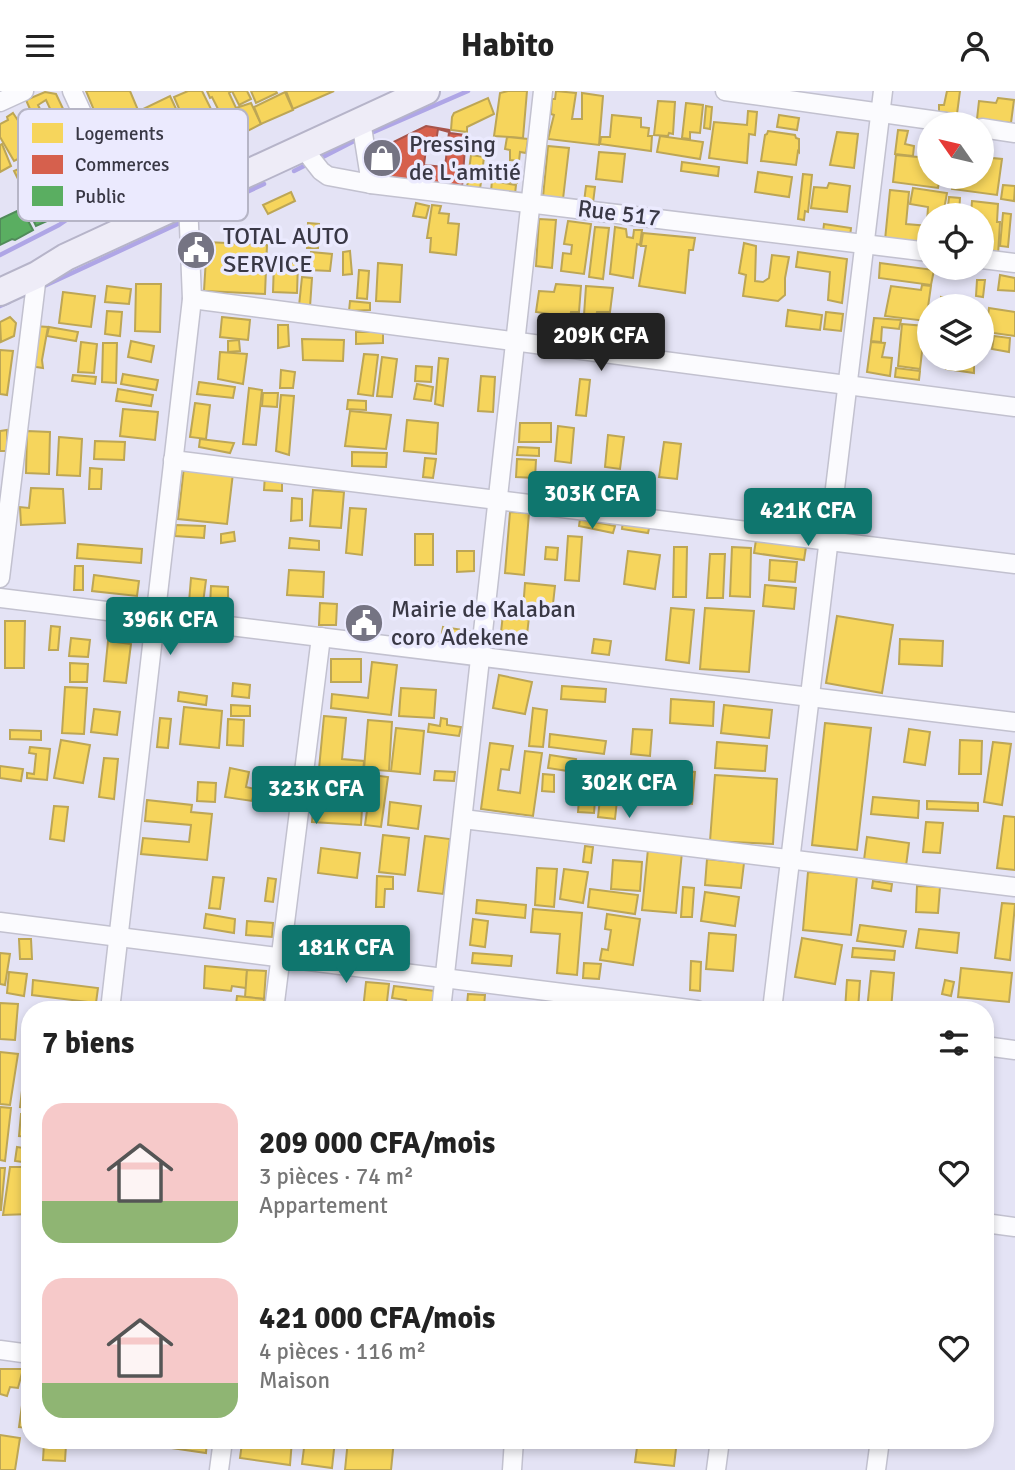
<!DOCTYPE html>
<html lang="fr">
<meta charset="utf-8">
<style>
body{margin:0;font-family:Signika,sans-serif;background:#f2f2f2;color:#222;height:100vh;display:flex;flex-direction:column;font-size:26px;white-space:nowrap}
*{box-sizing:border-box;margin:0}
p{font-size:23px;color:#767676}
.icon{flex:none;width:38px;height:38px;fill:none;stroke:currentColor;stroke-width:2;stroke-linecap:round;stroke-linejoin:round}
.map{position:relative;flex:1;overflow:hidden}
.drawer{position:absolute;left:21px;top:910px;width:973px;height:448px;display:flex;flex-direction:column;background:#fff;border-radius:28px;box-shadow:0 4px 10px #0003}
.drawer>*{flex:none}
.needle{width:46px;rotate:304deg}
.controls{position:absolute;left:917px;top:21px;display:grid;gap:14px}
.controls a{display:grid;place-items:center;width:77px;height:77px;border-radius:50%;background:#fff;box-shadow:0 4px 10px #0003;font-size:35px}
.price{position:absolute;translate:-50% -60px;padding:0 16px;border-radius:7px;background:#0f766e;color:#fff;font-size:23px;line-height:46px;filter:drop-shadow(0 2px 4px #0008)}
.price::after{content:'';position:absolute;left:50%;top:42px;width:21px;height:16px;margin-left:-10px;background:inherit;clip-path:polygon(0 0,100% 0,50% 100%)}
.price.current{background:#222;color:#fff}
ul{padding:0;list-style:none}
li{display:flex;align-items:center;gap:21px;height:175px;padding:0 21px}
li span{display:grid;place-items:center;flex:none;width:196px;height:140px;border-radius:21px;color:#555}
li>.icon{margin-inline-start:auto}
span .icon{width:84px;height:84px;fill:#fffc;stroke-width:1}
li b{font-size:30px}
h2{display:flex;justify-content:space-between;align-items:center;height:84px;padding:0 21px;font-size:30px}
header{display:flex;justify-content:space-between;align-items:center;height:91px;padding:0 21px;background:#fff;font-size:32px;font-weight:700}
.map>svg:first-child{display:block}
.homes{fill:#f6d55c;stroke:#bda655;stroke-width:2;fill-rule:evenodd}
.shops{fill:#d6604d;stroke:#a7544b;stroke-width:2;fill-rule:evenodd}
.public{fill:#5aae61;stroke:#508b59;stroke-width:2}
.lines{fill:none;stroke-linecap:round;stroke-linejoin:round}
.stream{stroke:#afa6e6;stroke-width:4.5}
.street-casing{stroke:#c2c1cf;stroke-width:21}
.primary-casing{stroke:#b6b4c9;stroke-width:30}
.street{stroke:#fbfbfe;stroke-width:18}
.primary{stroke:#eeecf7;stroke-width:26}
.labels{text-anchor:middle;stroke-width:7;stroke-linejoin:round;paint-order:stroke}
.poi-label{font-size:24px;fill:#393845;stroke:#ebeafe;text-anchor:start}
.street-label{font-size:24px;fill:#393845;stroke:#ebeafe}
.key{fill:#ebeafe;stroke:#b6b5c6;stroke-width:2}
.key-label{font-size:19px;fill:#393845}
</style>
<header><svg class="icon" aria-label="menu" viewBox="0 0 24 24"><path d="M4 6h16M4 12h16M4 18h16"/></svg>Habito<svg class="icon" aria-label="person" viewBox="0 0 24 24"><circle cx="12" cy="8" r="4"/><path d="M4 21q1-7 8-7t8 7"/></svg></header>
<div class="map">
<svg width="1015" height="1379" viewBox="0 0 1015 1379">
<rect width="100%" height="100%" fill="#e4e3f5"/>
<g class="homes">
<path d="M86,0H130L138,19L101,36Z"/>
<path d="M188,0H202L212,20L207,23L210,31L219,27L229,48L196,64L185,38L187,36L174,6Z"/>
<path d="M207,0H247L251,8L239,14L232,0L229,2L236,17L251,12L261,33L230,49L217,23L219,20L212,6L210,7Z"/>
<path d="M251,0H276L277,2L256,12Z"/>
<path d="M286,0H334L293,18Z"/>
<path d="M508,0H527L523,47L494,45L500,2Z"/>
<path d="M556,0L576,2L572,28H582V2L603,5L599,54L548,48L554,24L551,23L552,8H555Z"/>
<path d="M947,0H960L957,23L939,21V14H944Z"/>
<path d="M45,1L56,3L74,41L51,51L42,31L36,32L26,9ZM46,9L53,24L45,28L38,14Z"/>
<path d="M285,1L293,19L261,33L254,16Z"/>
<path d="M170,5L185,37L158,50L153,39L148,40L139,20Z"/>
<path d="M488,7L494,23L467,36V41L451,39L452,26L454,22Z"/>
<path d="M998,7L1014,9L1011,32L977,28L979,10L996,12Z"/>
<path d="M658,10L675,11L673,43L669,42L668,45L654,44Z"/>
<path d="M686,12L703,14L700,42L690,41V48L682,47Z"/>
<path d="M706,15L712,16L710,38L704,37Z"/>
<path d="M748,20L757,21L755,44L749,43L747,72L709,67L714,31L747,34Z"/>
<path d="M13,22L19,31L28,29L42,58L23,69L22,66L14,70L0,46V33L8,29L7,26Z"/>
<path d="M612,24L641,27V36L649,37L648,45H652L651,60L600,53L601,46H610Z"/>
<path d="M779,24L799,27L797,39L777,36Z"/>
<path d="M898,39L908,40L905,53L914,55L913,65L895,63Z"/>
<path d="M768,40L795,44L796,47L799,48V61L798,60L796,74L761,70L765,44L767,43Z"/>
<path d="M837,41L858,43L854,77L830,74Z"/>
<path d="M660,45L703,51L700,68L657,61Z"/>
<path d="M507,46L528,48L526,62L520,61L519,70L510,69V59L505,58Z"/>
<path d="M2,53L11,75L0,81V54Z"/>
<path d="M548,55L569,57L563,108L543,106Z"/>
<path d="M599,61L625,63L622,91L596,88Z"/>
<path d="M471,64L484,66L482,82L469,80Z"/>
<path d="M896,64L929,67V86H940L938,97L893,91Z"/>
<path d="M982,66L1002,68L997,104L952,98L953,86H982Z"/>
<path d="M682,71L719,76L718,85L681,80Z"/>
<path d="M32,72L34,73L45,93L28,100H24L14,80Z"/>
<path d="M510,74L519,76L517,92L508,91Z"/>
<path d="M469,81L482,83L480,98L467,96Z"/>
<path d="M758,81L792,86L789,106L755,101Z"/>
<path d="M803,83L812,84L808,121L805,120L804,129L798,128Z"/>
<path d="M492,90L516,94L515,103L491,100Z"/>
<path d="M829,92L850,95L847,121L811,117L814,96L827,97Z"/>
<path d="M1003,94L1015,95L1014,110L1001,108Z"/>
<path d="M586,95L595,96L593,112L584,111Z"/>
<path d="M913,97L947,102L943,124H929V133L927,132L928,116L910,113Z"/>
<path d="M890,99L909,101L906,133L929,135V155L885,149Z"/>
<path d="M291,101L295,110L268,123L263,114Z"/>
<path d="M949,106L960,107L959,124H947Z"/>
<path d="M972,110L998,113L997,131H1000L998,164L986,163V155L982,154V124H971Z"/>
<path d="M416,112L429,115L426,127L413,125Z"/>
<path d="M432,114L441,115L439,122L449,123L448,132L459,133L456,164L430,161L431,147H427Z"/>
<path d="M1003,122L1011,123L1008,156L1000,155Z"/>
<path d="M539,128L556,129L552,177L536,175Z"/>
<path d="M568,130L591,133L584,183L561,180L563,162L571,163L572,154L564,153Z"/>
<path d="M308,132L319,133L318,157H307Z"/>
<path d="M824,133L851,137L850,145L823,141Z"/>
<path d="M595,136L609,137L603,188L589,186Z"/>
<path d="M615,136L626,138L627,146L633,147L634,139H642L640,154L637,153L633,187L610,183Z"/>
<path d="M643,142L695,147L693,159H689L685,202L639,195L646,155H641Z"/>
<path d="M207,151L267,154L265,203L204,200Z"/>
<path d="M744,152L756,155L755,190L763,191L769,187L772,164L789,166L785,187V204L778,210L743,205L746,184L739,182Z"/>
<path d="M350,160L352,183L343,184V161Z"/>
<path d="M311,161L332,163L330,180L309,179Z"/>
<path d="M798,161L847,168L842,212L828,209L830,181L796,176Z"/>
<path d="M274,171L298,172L297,202L273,201Z"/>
<path d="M378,172L402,174L400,211L376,210Z"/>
<path d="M880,172L934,179L931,194L879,187Z"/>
<path d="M359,179L369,180L367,208L357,207Z"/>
<path d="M1000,184L1015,187V200L998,199Z"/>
<path d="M302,186L312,187L310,216L299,215Z"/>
<path d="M977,189H985L983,206L976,205Z"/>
<path d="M136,193H161L160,241L135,240Z"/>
<path d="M556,193L581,195L579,221H571L570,226L536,221L539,200L554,201Z"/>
<path d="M922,194L931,195L926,230L885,225L891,195L921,199Z"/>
<path d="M107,195L131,198L129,213L105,211Z"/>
<path d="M586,195L613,197L610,221H597L596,225L584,224Z"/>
<path d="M63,201L95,205L91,236L59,232Z"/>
<path d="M941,206L970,210V215H975H940Z"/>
<path d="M350,210L370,212V219L349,220Z"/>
<path d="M989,217L1015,221V245L986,241Z"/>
<path d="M788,219L822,224L820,239L786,235Z"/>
<path d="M107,220L122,221L120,245L105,243Z"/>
<path d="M826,221L843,223L841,240L824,238Z"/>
<path d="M10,226L16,232L14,245L1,251L0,231Z"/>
<path d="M222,226L250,229L248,249L220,246Z"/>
<path d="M874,227L901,229L899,238L882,236L881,251L871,250Z"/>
<path d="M581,232L588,233L587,239L617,242V250L579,245Z"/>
<path d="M902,233L925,235L920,278L898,275Z"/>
<path d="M278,234H288L289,255L278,257Z"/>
<path d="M34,235L48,236L42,269L43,277L29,275Z"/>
<path d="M49,236L78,241L76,250L47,245Z"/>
<path d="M356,241H383V252L356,253Z"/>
<path d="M994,245L1010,247L1009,261L992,258Z"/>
<path d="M302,248L344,249L343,270L303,269Z"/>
<path d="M239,249L240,260L228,261V250Z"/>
<path d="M131,250L154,255L151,271L128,266Z"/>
<path d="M81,251L97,253L94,282L78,281Z"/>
<path d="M871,251L885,252L882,266L892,267L890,285L867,281Z"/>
<path d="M103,252H117L116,292L102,291Z"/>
<path d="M0,259L13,260L7,304L0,303Z"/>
<path d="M220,261L247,263L243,293L218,288Z"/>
<path d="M364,263L378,264L373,305L358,303Z"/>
<path d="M382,266L397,268L392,306L377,305Z"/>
<path d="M439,267L448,268L443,315L435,313Z"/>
<path d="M948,268H974V282L946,278Z"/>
<path d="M416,275L432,276L431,291L415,290Z"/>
<path d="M896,277L920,280L919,289L895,286Z"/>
<path d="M281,279L295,281L293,297H280Z"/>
<path d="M123,283L158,289L156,299L121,293Z"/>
<path d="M73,284L96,286L95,293L72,290Z"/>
<path d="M481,285L495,286L493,321L478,320Z"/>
<path d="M580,288L590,289L586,325L576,324Z"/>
<path d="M199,291L235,296L233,307L197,303Z"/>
<path d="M417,293L433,296L431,310L414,308Z"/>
<path d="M249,297L262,299L256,354L243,353Z"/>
<path d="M118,298L153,304L151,315L116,310Z"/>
<path d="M263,302H278L277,316L262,315Z"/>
<path d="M281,304L294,305L289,364L276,360Z"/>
<path d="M348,309L366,310V319L347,318Z"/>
<path d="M195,312L210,314L206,348L190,346Z"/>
<path d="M123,318L158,321L155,349L120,345Z"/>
<path d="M350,320L391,324L386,358L345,355Z"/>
<path d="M407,329L438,332L436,363L404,360Z"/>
<path d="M520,332H551V351H519Z"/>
<path d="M558,335L574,337L571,372L555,370Z"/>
<path d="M7,339V360H0V340Z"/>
<path d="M27,340L50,341L49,383L26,382Z"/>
<path d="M608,344L624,346L620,378L605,376Z"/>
<path d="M59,346L82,348L80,385L57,384Z"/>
<path d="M200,348L234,352L230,362L199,356Z"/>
<path d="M95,350L125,351L124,369L94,368Z"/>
<path d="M664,351L681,353L677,388L659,386Z"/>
<path d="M518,356L539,357V365L517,364Z"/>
<path d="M352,361L387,362L386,376L352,375Z"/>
<path d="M425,367L436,368L433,387L423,386Z"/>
<path d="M517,368L536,369L535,387L516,386Z"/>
<path d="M184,376L233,382L227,433L178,428Z"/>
<path d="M90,377L102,378L101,398H89Z"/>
<path d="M265,384L282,385V400L264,399Z"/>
<path d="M31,397L63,398L65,432L21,434L20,416L29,417Z"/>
<path d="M313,399L344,401L341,437L310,435Z"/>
<path d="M292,407L302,408V429L291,430Z"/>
<path d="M350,417L366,418L362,464L346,462Z"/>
<path d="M510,421L529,422L524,484L505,482Z"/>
<path d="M580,428L615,435L613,442L579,435Z"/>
<path d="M623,430L650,433L648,442L622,438Z"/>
<path d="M176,434L205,435L204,447L175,445Z"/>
<path d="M234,441L235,450L221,452V443Z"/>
<rect x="415" y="443" width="18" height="31"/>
<path d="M568,445L582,446L579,490L565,489Z"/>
<path d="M290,447L319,450V459L289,457Z"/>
<path d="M756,449L806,456L804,469L754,462Z"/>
<path d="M78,453L142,458L141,472L77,467Z"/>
<path d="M546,456L558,457L557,469L545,468Z"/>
<path d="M674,456H687L686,506H673Z"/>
<path d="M732,456L751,457L750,506L730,505Z"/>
<path d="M457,460H474V480L457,481Z"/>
<path d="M628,460L660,464L655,498L624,493Z"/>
<path d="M710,463H725L723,507H707Z"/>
<path d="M770,469L797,471L795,491L769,489Z"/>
<path d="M75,475H83V499H74Z"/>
<path d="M289,479L324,481L323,506L287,504Z"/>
<path d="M94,484L139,490L137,505L92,500Z"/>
<path d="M191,487L206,489L203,512L189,511Z"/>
<path d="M525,492L555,495L552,522L523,519Z"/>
<path d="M765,494L796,497L794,518L763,515Z"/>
<path d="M211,495L228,496V514H210Z"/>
<path d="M320,512L337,513L336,534H319Z"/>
<path d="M671,517L694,519L689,572L666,569Z"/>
<path d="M705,517L754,520L749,581L700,578Z"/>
<path d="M503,523L529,526L526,553L500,550Z"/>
<path d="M837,525L893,534L882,602L826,592Z"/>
<path d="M5,530H25L24,577H5Z"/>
<path d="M51,535L60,536L58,559H49Z"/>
<path d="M443,536L470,540L469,547L442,542Z"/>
<path d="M71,547L90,549L88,566L69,565Z"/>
<path d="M594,548L611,550L609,564L592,562Z"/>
<path d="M900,548L943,550L942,575L899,573Z"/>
<path d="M108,550L131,553L126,592L104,590Z"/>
<rect x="331" y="568" width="30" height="23"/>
<path d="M372,571L397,574L391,624L331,617L332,603L368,607Z"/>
<path d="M70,572L88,573L87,591H70Z"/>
<path d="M499,584L532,591L525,623L493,617Z"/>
<path d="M233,592L250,594L249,607L232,605Z"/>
<path d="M562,595L606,598L605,611L561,608Z"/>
<path d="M65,596L87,597L84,643L62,642Z"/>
<path d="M401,597L436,599L434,627L399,625Z"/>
<path d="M179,601L207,605L206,614L178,610Z"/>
<path d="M671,608L714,611L713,635L670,632Z"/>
<path d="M231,614L250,615V625H231Z"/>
<path d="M724,614L772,619L769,647L721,642Z"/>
<path d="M184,616L222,620L219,657L180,653Z"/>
<path d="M533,617L547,619L543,656L529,655Z"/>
<path d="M94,618L120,621L117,644L91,641Z"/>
<path d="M324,625L346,627L342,668L364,670L363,681L319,678Z"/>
<path d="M160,627L171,628L168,657L157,656Z"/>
<path d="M441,627L447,628V634L461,636L459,645L428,641L429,633L440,635Z"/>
<path d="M228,628L244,629L243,655L227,654Z"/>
<path d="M368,629L392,631L389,680L364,678Z"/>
<path d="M825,632L871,637L857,759L812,754Z"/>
<path d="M396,637L424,640L420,683L391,680Z"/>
<path d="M633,638L652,639L650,665L631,663Z"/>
<path d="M909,638L930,641L925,674L904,671Z"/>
<path d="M10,639L41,640V649L10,648Z"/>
<path d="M550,643L606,650L604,663L549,656Z"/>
<path d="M61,649L90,654L83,692L54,687Z"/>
<path d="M960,649L982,650L981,683H959Z"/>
<path d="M717,651L767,655L765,680L715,677Z"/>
<path d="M993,651L1011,653L1002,714L984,711Z"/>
<path d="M490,652L513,655L509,679L501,678L498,699L520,702L525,660L542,662L533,725L481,718Z"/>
<path d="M30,656L50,658L47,689L27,687V682L34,683L36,663L29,662Z"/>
<path d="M550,664L576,668L574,681L548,677Z"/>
<path d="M104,667L118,668L114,708L99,706Z"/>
<path d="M582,671L598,672L594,722L578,721Z"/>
<path d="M604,671L621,673L615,728L598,726Z"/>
<path d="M0,675L23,678L21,690L0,687Z"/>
<path d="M230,677L249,681L246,696L255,698L252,710L225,706Z"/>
<path d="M660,678L695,681L692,713L657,710Z"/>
<path d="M435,680L455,681L454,690L434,689Z"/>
<path d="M316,681L368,685L366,699L337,697L335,715L362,718L361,734L312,731Z"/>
<path d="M543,683L554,684V701L542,700Z"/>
<path d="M372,684L388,686L381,736L365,734Z"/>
<path d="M715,684L777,688L773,753L710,750Z"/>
<path d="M198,691L216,692L215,711L197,710Z"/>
<path d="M873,706L919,710L918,727L871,723Z"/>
<path d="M147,709L192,714L191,721L212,723L207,769L141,763L143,747L189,751L191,734L145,730Z"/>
<path d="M927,710L978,712V720L927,718Z"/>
<path d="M390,711L421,715L418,738L388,734Z"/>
<path d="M54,715L68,716L64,750L50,748Z"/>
<path d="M1004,725L1015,726V779L997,777Z"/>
<path d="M926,731L943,732L940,762L923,761Z"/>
<path d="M383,744L409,747L405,784L379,781Z"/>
<path d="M425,745L450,748L443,803L418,800Z"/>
<path d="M867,746L909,752L906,775L864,769Z"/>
<path d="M585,755L593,756L591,772L583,771Z"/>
<path d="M321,757L360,762L357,787L318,782Z"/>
<path d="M648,758L682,761L676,822L642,819Z"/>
<path d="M707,768L744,772L741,797L705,794Z"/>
<path d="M613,769L642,771L640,800L611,798Z"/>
<path d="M537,777L557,778L554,816L535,814Z"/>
<path d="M564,778L588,781L583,812L560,808Z"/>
<path d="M808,781L857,785L851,844L803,839Z"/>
<path d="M377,785L393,786V798H385L384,816H376Z"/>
<path d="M213,786L224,787L220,818L209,817Z"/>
<path d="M268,787L276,788L273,811L265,810Z"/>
<path d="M873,790L892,793L891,800L872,797Z"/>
<path d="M917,795L940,796L938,822L916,821Z"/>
<path d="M683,796L694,797L692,826H681Z"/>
<path d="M590,798L638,804L635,823L588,816Z"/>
<path d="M705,801L739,806L735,835L701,830Z"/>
<path d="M477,809L526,814L525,827L476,822Z"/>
<path d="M1002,812L1015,813L1010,869L995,867Z"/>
<path d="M533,818L582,822L577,884L557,882L560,843L531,841Z"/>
<path d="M206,823L235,828L234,842L204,837Z"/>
<path d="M607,823L640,828L633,874L600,869L602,858L608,859L611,839L605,838Z"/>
<path d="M473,828L488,830L485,856L470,854Z"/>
<path d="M247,830L273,832L272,846L246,844Z"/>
<path d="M860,834L906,840L903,856L857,850Z"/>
<path d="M919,838L959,842L957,862L916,857Z"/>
<path d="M709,842L736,844L733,880L706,878Z"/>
<path d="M802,847L842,854L835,893L795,886Z"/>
<path d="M19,848H31L32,868H20Z"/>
<path d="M853,857L895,860L894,869L852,866Z"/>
<path d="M0,862L10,863L5,894L0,893Z"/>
<path d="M473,862L512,865L511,875L472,872Z"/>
<path d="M691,870L701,871L700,900L690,899Z"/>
<path d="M584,872L601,873L599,888L583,887Z"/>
<path d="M205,875L247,879L246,897L232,895L231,900L204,897Z"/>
<path d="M961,877L1012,882L1009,911L958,906Z"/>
<path d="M247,879L266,880L264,908L245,906Z"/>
<path d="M871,880L894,882L891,919H867Z"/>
<path d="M9,881L27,883L24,905L7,902Z"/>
<path d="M33,889L98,897L96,912L32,904Z"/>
<path d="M847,889L860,890L858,919H845Z"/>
<path d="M945,889L954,891L951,905L942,903Z"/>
<path d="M366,891L389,893L386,919H363Z"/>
<path d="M394,895L436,900L433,919H405L406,909L392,907Z"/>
<path d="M468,903L485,904L484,915L467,914Z"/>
<path d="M237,905L264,908L263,919H238L239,915L236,914Z"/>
<path d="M0,912L18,913L15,949L0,948Z"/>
<path d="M0,961L18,963L10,1014L0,1013Z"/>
<path d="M26,967H30V1017L20,1016Z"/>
<path d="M0,1016L11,1017L5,1070L0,1069Z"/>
<path d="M21,1023H30V1046L19,1045Z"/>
<path d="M17,1056L30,1058V1072L15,1070Z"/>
<path d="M10,1076H30V1123L3,1124Z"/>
<path d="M0,1077H5L1,1119H0Z"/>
<path d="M0,1278H23L18,1297L10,1296L7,1305L0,1303Z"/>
<path d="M27,1278H30V1337L19,1336Z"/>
<path d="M0,1344L20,1347L15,1379H0Z"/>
<path d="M145,1349H207L206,1362L144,1353Z"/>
<path d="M274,1349H292L290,1374L240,1367L242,1352L273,1355Z"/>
<path d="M305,1349H335L332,1377L302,1373Z"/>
<path d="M348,1349H394L391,1379H345Z"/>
<path d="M638,1349H677L674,1375L635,1371Z"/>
<path d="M44,1352L66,1354L65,1370L43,1369Z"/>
</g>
<path class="shops" d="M426,35L449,39L450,42L466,44L462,96L381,86L377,59ZM438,38L449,41L445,76L424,74L427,50L436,51Z"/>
<g class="public">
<path d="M58,102L67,121L36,135L27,116L38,111L37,108L43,105L45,109Z"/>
<path d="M17,120L19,124L24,122L33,139L15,149L12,148L0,154V128Z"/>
</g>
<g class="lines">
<g class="stream">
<path d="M369,43L468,0"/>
<path d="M102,45L123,90L119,93"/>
<path d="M319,68L358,48"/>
<path d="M294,80L308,73"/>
<path d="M195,125L264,93"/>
<path d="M0,164L59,134L112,98"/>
<path d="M42,196L184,130"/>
<path d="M0,215L9,211"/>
</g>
<g class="street-casing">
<g id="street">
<path d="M72,0L134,135"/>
<path d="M725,0L960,33"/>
<path d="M0,11L24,0"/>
<path d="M361,30L371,93L929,161"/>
<path d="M982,37L1015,42"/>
<path d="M303,57L321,80L328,85L371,93"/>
<path d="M982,168L1015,172"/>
<path d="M192,208L1015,316"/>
<path d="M173,369L1015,473"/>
<path d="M0,487L37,184"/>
<path d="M0,507L1015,631"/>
<path d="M463,728L1015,796"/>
<path d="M0,831L697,919"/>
<path d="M110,919L192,208L188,110"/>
<path d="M274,919L321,546"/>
<path d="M441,919L543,0"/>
<path d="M772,919L883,0"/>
<path d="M985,955L1015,959"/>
<path d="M985,1132L1015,1136"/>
<path d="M0,1259L30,1263"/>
<path d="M219,1379L223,1349"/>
<path d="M512,1379L514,1349"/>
<path d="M716,1379L720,1349"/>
<path d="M876,1379L880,1349"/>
</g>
</g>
<g class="primary-casing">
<path id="primary" d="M0,201L37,184L66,166L426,0"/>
</g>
<use href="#street" class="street"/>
<use href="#primary" class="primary"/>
</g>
<defs>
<g id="shop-disc" transform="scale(2.0125)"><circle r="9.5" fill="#757483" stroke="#ebeafe"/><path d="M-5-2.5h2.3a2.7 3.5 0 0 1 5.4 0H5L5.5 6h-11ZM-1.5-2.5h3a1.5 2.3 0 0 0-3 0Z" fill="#fff"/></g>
<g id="civic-disc" transform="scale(2.0125)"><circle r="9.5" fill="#757483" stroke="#ebeafe"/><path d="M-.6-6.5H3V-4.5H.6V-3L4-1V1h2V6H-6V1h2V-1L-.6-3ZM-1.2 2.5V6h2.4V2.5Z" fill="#fff"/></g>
</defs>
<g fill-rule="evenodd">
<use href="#shop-disc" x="382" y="67"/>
<use href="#civic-disc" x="196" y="159"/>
<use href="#civic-disc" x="364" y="532"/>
</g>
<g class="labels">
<g class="poi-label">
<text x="409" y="61">Pressing<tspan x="409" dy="28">de L'amitié</tspan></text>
<text x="223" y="153">TOTAL AUTO<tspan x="223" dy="28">SERVICE</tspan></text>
<text x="391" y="526">Mairie de Kalaban<tspan x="391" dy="28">coro Adekene</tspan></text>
</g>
<g class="street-label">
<text transform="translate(619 122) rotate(7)" y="8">Rue 517</text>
</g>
</g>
<rect x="18" y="18" width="230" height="112" rx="10" class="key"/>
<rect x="32" y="32" width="31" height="20" fill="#f6d55c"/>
<rect x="32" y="64" width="31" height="19" fill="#d6604d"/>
<rect x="32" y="95" width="31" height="20" fill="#5aae61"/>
<g class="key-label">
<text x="75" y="49">Logements</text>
<text x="75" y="80">Commerces</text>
<text x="75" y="112">Public</text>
</g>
</svg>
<div class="controls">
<a><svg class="needle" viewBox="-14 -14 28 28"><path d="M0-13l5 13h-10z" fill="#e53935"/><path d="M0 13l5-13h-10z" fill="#767676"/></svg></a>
<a><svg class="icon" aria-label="locate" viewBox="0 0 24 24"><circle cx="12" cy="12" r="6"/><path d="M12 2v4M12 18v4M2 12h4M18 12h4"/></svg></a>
<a><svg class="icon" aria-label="layers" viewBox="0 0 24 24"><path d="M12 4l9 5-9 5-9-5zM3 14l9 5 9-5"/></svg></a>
</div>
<b class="price current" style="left:601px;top:282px">209K CFA</b>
<b class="price" style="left:592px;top:440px">303K CFA</b>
<b class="price" style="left:808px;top:457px">421K CFA</b>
<b class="price" style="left:170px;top:566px">396K CFA</b>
<b class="price" style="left:629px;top:729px">302K CFA</b>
<b class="price" style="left:316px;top:735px">323K CFA</b>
<b class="price" style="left:346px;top:894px">181K CFA</b>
<section class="drawer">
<h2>7 biens<svg class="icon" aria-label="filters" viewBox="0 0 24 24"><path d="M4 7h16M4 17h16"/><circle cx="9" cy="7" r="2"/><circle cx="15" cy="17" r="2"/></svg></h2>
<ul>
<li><span style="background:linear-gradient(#f6c9c9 70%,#8fb573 0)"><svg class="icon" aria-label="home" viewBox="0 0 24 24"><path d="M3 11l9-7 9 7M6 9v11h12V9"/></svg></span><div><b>209 000 CFA/mois</b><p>3 pièces · 74 m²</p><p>Appartement</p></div><svg class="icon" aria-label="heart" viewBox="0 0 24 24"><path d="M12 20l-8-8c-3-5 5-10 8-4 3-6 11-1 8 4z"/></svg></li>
<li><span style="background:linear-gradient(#f6c9c9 75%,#8fb573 0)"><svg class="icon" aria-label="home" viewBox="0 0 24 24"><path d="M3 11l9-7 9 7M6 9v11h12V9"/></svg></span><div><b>421 000 CFA/mois</b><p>4 pièces · 116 m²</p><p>Maison</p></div><svg class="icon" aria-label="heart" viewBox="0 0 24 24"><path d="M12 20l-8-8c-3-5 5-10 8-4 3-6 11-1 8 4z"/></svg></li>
</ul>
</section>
</div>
